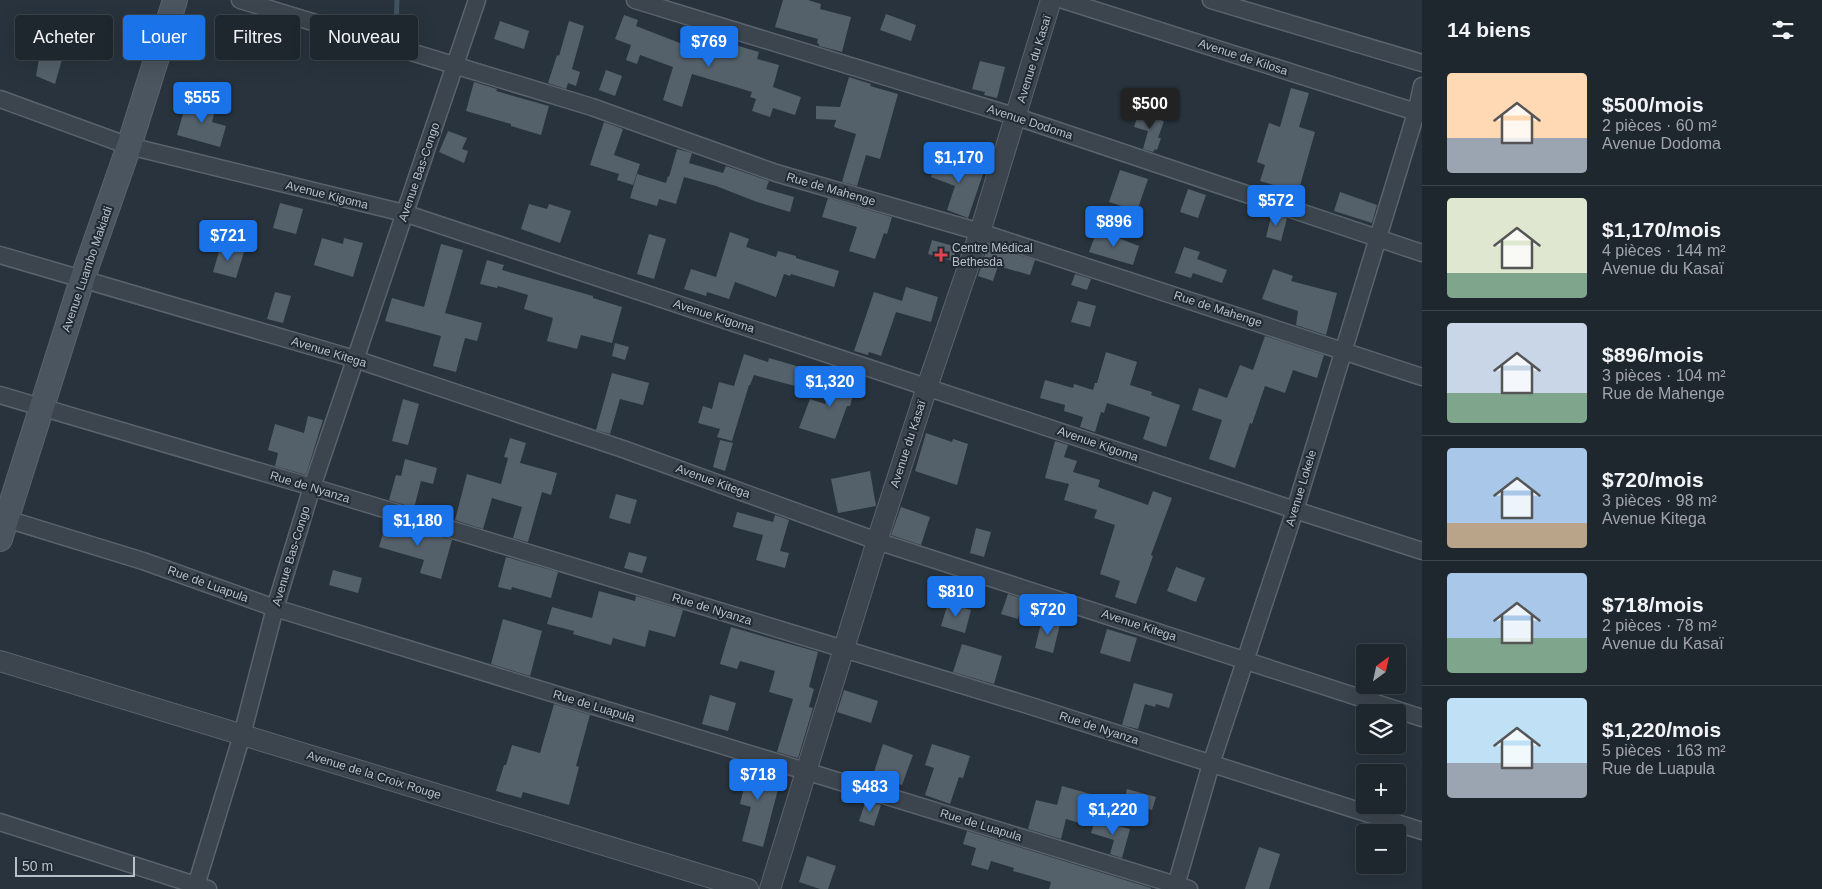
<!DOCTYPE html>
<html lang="fr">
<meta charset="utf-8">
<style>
body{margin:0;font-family:Helvetica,sans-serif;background:#262e36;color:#f1f3f6;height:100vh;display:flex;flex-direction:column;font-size:19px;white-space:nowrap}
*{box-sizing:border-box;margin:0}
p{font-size:16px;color:#a1a5aa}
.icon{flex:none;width:28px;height:28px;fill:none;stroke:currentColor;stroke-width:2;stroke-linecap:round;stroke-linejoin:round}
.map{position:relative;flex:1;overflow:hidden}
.drawer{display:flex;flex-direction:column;background:#1e262e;width:400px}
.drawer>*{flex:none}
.hud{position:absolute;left:15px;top:15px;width:475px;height:45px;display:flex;gap:10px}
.needle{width:32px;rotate:33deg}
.controls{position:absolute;left:1356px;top:644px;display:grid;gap:10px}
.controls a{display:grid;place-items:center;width:50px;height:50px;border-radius:5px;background:#1e262e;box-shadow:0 5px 20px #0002,0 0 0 1px #3c434a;font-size:25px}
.scale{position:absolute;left:15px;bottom:12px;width:120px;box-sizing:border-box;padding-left:5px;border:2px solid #b8c0c8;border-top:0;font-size:14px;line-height:18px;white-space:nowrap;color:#b8c0c8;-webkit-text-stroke:4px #212a33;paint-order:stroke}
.price{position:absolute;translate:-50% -42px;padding:0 11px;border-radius:5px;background:#1a73e8;color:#fff;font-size:16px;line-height:32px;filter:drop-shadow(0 1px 2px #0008)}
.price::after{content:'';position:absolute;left:50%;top:30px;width:15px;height:11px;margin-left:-8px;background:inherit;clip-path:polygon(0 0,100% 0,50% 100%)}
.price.selected{background:#222;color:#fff}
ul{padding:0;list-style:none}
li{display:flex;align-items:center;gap:15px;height:125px;padding:0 25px}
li+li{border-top:1px solid #3c434a}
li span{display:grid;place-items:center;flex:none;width:140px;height:100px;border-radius:5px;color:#555}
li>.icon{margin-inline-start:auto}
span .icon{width:60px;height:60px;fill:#fffc;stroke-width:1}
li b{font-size:21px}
h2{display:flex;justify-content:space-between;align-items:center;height:60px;padding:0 25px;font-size:21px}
.pill{padding:0 18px;border-radius:5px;background:#1e262e;box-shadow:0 5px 20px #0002,0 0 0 1px #3c434a;font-size:18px;line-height:45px}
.pill.selected{background:#1a73e8;color:#fff}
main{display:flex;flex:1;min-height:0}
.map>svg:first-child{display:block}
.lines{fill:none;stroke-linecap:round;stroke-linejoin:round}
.stream{stroke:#405364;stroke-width:5}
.building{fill:#54606a}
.minor-casing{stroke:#5a636b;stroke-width:19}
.tertiary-casing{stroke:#5a636b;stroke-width:22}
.secondary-casing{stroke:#5a636b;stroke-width:26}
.minor{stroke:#3c454e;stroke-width:16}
.tertiary{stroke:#3c454e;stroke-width:20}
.secondary{stroke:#4a5560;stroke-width:24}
.health-dot{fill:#e0444e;stroke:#212a33;stroke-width:2}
.labels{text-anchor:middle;stroke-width:4;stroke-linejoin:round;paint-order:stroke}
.street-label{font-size:12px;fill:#b8c0c8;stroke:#212a33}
.poi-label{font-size:12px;fill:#b8c0c8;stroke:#212a33;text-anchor:start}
</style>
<main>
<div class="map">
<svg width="1422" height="889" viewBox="0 0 1422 889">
<rect width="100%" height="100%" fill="#28333d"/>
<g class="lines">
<path class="stream" d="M396,29L397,0"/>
</g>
<g class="building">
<path d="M783,0H808L821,4L820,9L851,17L842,52L819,46V44L817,43L818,39L775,27Z"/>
<path d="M886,14L916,25L911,41L880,30Z"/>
<path d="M624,15L638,20L636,26L703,52L705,45L725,51L728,43L759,52L757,59L779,65L773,87L801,97L795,115L773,108L770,117L752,111L756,99L750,97L752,92L692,74L682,107L663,100L673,67L640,55L637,64L626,60L631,45L615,39Z"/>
<path d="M46,19L72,25L55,84L36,76Z"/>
<path d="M500,21L529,31L524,49L494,39Z"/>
<path d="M569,21L584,26L572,69L580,72L576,86L568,83L566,89L548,83L557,55L559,56Z"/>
<path d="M980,61L1005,67L997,98L984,95L985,92L972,89Z"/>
<path d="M606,70L622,76L615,96L599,90Z"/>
<path d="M849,77L871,84L870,86L898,94L880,159L866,155L857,186L842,182L856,134L834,127L836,120L816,119V106L840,107Z"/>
<path d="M474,82L497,89L496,91L549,106L541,135L511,126V124L466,111Z"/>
<path d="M1291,88L1309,93L1299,127L1315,132L1296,200L1278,194L1280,187L1260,181L1265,165L1257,162L1269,123L1280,127Z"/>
<path d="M203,99L217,103L212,122L226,126L220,147L177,135L186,103L201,108Z"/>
<path d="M1139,112L1164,121L1158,138H1161L1157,150L1155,149L1153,152L1143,149L1148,131L1134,127Z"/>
<path d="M604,122L623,129L614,155L640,164L633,185L617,180L619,174L590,165Z"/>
<path d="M448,131L467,138L462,149L468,151L464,163L439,152Z"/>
<path d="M677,149L692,153L689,163L723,173L726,166L769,181L766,189L794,197L790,212L757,202L716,186L684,177L676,204L659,199L657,206L630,198L637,174L666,183L668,176L669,177Z"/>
<path d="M936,157L984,171L968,218L947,210L955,186L931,177Z"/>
<path d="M1120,170L1148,179L1137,211L1109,202Z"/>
<path d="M1188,189L1206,195L1198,218L1180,212Z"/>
<path d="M1340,192L1377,205L1372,223L1334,211Z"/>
<path d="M828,198L892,217L887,234L884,233L875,259L849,251L857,227L822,217Z"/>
<path d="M280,203L303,209L296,234L273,228Z"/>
<path d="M529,204L547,209L549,204L571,211L560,243L521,229Z"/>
<path d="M1272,213L1287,218L1281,241L1266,237Z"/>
<path d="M1097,230L1139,246L1133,265L1089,252Z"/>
<path d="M730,232L749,239L746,247L776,257L778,251L796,256V258L839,271L834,287L791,274L790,276L784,274L776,297L735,282L729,299L707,292L706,296L684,289L691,269L716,277Z"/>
<path d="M649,234L666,239L654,279L637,274Z"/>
<path d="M322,238L343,244L344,238L363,243L353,277L314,265Z"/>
<path d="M932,240L957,247L953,261L928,254Z"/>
<path d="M441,244L463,250L445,313L482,323L477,341L465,338L456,372L433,366L441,336L385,321L392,298L424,307Z"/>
<path d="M221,245L244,252L236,278L213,272Z"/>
<path d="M988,245L1035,260L1030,275L998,266L993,281L978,276Z"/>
<path d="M1184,247L1200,252L1197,259L1227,270L1222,283L1193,273L1191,278L1175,273Z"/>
<path d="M487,260L504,265L502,270L593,296V298L622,307L612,343L581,335L577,349L547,341L553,318L524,309L528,295L498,286L497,288L480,284Z"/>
<path d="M1273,269L1293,276L1291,281L1337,293L1326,335L1296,325L1298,311L1262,299Z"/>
<path d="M1075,274L1091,279L1087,290L1071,285Z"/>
<path d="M906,287L938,297L931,322L896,312L881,356L869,352L868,355L854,351L874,292L902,301Z"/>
<path d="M275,292L291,296L283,323L267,319Z"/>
<path d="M1078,301L1096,306L1090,327L1071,322Z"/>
<path d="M1265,336L1324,355L1317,378L1293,370L1285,393L1265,386L1252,424L1250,423L1235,468L1209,459L1222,420L1192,410L1199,388L1227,398L1240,365L1253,370Z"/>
<path d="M615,343L629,347L625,360L612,356Z"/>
<path d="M1106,352L1137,362L1130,385L1152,392L1151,395L1180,405L1166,447L1143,439L1150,417L1107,403L1104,413L1101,412L1095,432L1080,427L1083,417L1064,411L1065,405L1040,398L1045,380L1073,388L1074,384L1093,390L1095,383H1097Z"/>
<path d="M744,354L768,362L769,358L800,367L795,386L754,375L750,385H749L732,441L717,437L720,429L698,423L703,406L712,409L719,382L734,386Z"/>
<path d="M612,373L649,383L643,405L620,399L610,434L596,430Z"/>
<path d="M834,373L857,380L850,406H847L835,439L799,428L810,399L825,404Z"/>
<path d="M403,399L419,404L408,445L392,441Z"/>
<path d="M308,416L323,420L306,475L275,466L278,453L268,450L275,424L304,433Z"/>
<path d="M926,433L952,442L953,439L968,444L957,485L915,471Z"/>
<path d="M510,438L526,443L520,463L557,473L551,495L542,492L528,542L513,538L522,507L492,498L483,529L455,520L467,474L501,484L508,458L504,457Z"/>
<path d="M720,440L733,443L725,471L713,467Z"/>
<path d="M1055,441L1068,445L1064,457L1077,461L1073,472L1100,480L1098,487L1148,505L1153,491L1172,498L1151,555L1153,556L1136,604L1115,597L1120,581L1100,574L1115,525L1094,518L1097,510L1064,500L1069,484L1045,478Z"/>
<path d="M405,459L437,468L433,484L421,481L414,508L389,500L396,475L401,476Z"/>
<path d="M870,471L876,506L838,513L831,479Z"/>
<path d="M616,494L637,500L630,524L609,518Z"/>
<path d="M901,507L930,517L921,545L891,535Z"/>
<path d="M737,512L773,522L775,515L789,520L780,551L789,553L785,568L756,560L763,535L733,527Z"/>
<path d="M387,520L452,540L441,579L420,573L424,560L379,547Z"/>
<path d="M976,528L991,532L984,557L970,553Z"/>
<path d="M629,552L647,557L642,573L624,568Z"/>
<path d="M506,557L558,572L551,598L512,587L511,590L498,587Z"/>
<path d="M1176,567L1205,578L1196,602L1167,591Z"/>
<path d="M333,570L362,578L358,593L329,585Z"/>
<path d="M599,591L635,601L636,596L683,610L675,637L649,630L645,647L613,638L611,645L573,634L574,631L547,624L552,607L592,618Z"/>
<path d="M1008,594L1023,599L1018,619L1001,614Z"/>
<path d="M948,603L971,610L965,633L941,626Z"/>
<path d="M503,619L542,631L530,676L491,664Z"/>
<path d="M1042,619L1060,624L1053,653L1035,648Z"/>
<path d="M731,627L818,652L809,687L814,689L809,707L813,708L798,758L777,752L793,699L769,692L775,671L740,661L737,669L720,664Z"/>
<path d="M1107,629L1137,638L1130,662L1100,653Z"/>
<path d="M962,644L1002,656L994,684L953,672Z"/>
<path d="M1134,683L1173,694L1169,708L1156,704L1155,707L1145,704L1138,729L1122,725Z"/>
<path d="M844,690L878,701L871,723L837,712Z"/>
<path d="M710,695L736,703L728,731L702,724Z"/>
<path d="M554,704L590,715L576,766L579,767L569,805L523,792L521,798L496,791L504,765H506L512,745L540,753Z"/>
<path d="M883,744L913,755L902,785L873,775Z"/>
<path d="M932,744L970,756L963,778L959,777L950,804L925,795L934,768L925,765Z"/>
<path d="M742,763L782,774L763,847L742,841L751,807L740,804L745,784L737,782Z"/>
<path d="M1062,786L1094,795L1086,825L1066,819L1061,839L1028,829L1036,800L1057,805Z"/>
<path d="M1127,789L1156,797L1152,810L1124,802Z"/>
<path d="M866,800L881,805L874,826L859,821Z"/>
<path d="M1095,820L1130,829L1122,858L1110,854L1114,840L1091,833Z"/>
<path d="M967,831L1151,888V889H1049L1051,882L1013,871L1014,868L991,861L988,870L971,865L976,848L963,844Z"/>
<path d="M1259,847L1280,854L1269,889H1245Z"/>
<path d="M807,856L836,866L828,889H820L799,882Z"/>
</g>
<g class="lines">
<g class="minor-casing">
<g id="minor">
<path d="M240,0L592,107L776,173L980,232L1422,377"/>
<path d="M635,0L1017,117L1422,253"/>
<path d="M1063,0L1422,114"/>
<path d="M1211,0L1422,63"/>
<path d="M0,99L129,146L404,213L1295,510L1422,551"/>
<path d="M0,255L355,359L623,449L877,541L1422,718"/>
<path d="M0,395L312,487L1031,706L1422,831"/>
<path d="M0,517L143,561L275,608L1189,889"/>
<path d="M0,822L208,889"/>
<path d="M195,889L242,735L275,608L312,487L477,0"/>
<path d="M1175,889L1211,764L1295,510L1416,113L1422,86"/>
</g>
</g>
<g class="tertiary-casing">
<g id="tertiary">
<path d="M0,661L748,889"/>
<path d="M770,889L877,541L927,387L980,232L1051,0"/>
</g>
</g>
<g class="secondary-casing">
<path id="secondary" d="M0,539L82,280L129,146L175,0"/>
</g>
<use href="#minor" class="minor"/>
<use href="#tertiary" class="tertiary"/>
<use href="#secondary" class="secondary"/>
</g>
<path class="health-dot" d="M938.5 247.5h5v5h5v5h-5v5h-5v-5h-5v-5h5z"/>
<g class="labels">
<g class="street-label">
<text transform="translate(1243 57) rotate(18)" y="4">Avenue de Kilosa</text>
<text transform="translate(1034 59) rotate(-73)" y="4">Avenue du Kasaï</text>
<text transform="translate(1030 122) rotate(18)" y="4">Avenue Dodoma</text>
<text transform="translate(419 172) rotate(-71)" y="4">Avenue Bas-Congo</text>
<text transform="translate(831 189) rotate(16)" y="4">Rue de Mahenge</text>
<text transform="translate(327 195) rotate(14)" y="4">Avenue Kigoma</text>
<text transform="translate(87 269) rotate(-71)" y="4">Avenue Luambo Makiadi</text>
<text transform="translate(1218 309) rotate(18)" y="4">Rue de Mahenge</text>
<text transform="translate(714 316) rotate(18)" y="4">Avenue Kigoma</text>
<text transform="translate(329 352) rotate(17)" y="4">Avenue Kitega</text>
<text transform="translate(908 444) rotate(-72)" y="4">Avenue du Kasaï</text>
<text transform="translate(1098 444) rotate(19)" y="4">Avenue Kigoma</text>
<text transform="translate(713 481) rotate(20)" y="4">Avenue Kitega</text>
<text transform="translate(310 487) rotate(17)" y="4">Rue de Nyanza</text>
<text transform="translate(1301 488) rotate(-73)" y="4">Avenue Lokele</text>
<text transform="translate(291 556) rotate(-73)" y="4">Avenue Bas-Congo</text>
<text transform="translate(208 584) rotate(20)" y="4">Rue de Luapula</text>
<text transform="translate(712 609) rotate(17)" y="4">Rue de Nyanza</text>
<text transform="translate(1139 625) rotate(18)" y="4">Avenue Kitega</text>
<text transform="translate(594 706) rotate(17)" y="4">Rue de Luapula</text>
<text transform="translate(1099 728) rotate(18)" y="4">Rue de Nyanza</text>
<text transform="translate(374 775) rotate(17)" y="4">Avenue de la Croix Rouge</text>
<text transform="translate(981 825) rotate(17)" y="4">Rue de Luapula</text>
</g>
<g class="poi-label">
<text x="952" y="252">Centre Médical<tspan x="952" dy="14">Bethesda</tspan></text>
</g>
</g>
</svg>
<div class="controls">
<a><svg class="needle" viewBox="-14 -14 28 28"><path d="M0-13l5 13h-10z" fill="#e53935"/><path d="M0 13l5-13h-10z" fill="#a1a5aa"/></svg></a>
<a><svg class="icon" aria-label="layers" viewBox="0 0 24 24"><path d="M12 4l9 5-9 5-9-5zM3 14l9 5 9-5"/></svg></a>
<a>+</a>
<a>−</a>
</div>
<div class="scale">50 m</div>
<b class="price" style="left:709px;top:68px">$769</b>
<b class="price" style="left:202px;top:124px">$555</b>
<b class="price selected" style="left:1150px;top:130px">$500</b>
<b class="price" style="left:959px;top:184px">$1,170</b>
<b class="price" style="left:1276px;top:227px">$572</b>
<b class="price" style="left:1114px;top:248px">$896</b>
<b class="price" style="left:228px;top:262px">$721</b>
<b class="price" style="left:830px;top:408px">$1,320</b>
<b class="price" style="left:418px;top:547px">$1,180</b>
<b class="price" style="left:956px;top:618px">$810</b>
<b class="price" style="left:1048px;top:636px">$720</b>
<b class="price" style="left:758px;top:801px">$718</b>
<b class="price" style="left:870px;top:813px">$483</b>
<b class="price" style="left:1113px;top:836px">$1,220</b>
<div class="hud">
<a class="pill">Acheter</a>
<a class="pill selected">Louer</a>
<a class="pill">Filtres</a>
<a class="pill">Nouveau</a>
</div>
</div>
<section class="drawer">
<h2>14 biens<svg class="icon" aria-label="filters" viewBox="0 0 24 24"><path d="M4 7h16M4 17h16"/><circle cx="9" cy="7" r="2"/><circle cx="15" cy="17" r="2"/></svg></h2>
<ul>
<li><span style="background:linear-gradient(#ffd9b3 65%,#9aa5b1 0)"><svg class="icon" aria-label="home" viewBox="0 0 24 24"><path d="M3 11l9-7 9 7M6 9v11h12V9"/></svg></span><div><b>$500/mois</b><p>2 pièces · 60 m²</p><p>Avenue Dodoma</p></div></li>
<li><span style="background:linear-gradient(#dfe7d0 75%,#7fa58c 0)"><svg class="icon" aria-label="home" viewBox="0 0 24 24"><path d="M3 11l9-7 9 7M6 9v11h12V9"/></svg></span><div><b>$1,170/mois</b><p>4 pièces · 144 m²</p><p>Avenue du Kasaï</p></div></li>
<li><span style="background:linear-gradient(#c9d6e8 70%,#7fa58c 0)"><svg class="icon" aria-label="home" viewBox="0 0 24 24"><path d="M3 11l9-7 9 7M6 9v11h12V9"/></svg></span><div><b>$896/mois</b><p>3 pièces · 104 m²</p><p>Rue de Mahenge</p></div></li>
<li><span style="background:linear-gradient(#a9c7e8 75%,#b9a48a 0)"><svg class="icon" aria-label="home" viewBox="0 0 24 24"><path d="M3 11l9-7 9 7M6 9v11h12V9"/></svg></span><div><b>$720/mois</b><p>3 pièces · 98 m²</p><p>Avenue Kitega</p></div></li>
<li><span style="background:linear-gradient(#a9c7e8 65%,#7fa58c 0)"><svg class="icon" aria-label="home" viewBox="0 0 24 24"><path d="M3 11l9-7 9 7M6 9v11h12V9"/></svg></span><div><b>$718/mois</b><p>2 pièces · 78 m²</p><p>Avenue du Kasaï</p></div></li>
<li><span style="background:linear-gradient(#bfe0f5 65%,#9aa5b1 0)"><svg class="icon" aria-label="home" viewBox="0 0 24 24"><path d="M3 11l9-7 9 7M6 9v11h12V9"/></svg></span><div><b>$1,220/mois</b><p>5 pièces · 163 m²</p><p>Rue de Luapula</p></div></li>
</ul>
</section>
</main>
